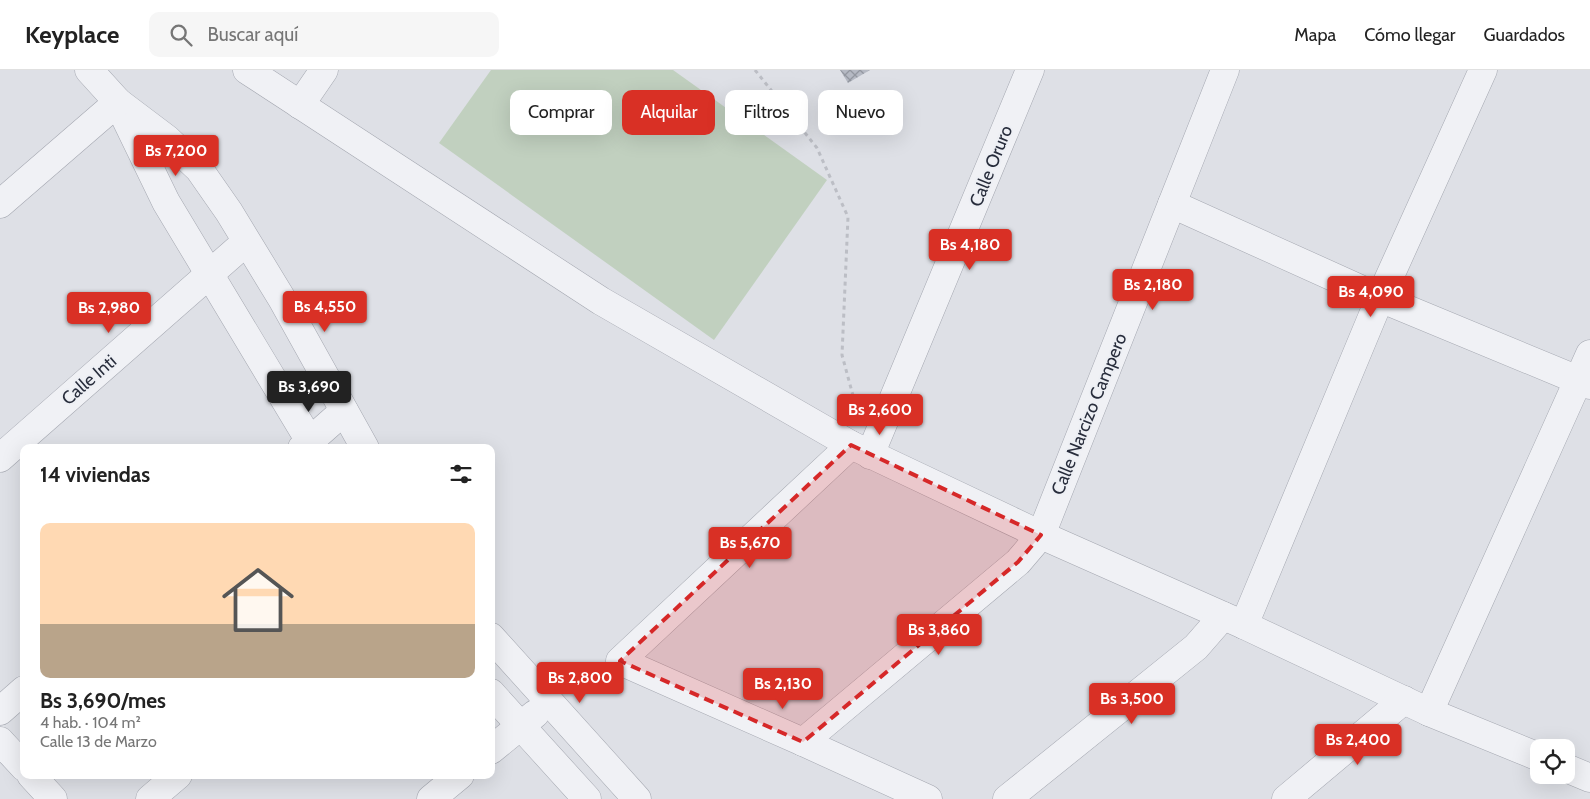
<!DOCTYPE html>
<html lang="es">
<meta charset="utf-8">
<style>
body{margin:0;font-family:Cabin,sans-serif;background:#f6f6f6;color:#222;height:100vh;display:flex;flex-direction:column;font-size:19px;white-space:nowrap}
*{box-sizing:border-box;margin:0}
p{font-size:16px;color:#767676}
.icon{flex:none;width:28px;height:28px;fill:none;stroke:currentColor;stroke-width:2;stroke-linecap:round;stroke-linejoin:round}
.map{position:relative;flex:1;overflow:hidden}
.sheet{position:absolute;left:20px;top:374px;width:475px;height:335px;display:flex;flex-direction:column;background:#fff;border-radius:10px;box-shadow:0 5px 20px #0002}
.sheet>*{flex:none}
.hud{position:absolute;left:510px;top:20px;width:475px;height:45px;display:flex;gap:10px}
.tools{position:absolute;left:1530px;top:669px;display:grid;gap:10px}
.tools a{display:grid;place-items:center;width:45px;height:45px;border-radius:10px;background:#fff;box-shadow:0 5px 20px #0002;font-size:25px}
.price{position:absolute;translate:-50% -42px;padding:0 11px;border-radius:5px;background:#d93025;color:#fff;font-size:16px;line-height:32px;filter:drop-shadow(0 1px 2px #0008)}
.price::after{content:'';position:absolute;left:50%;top:30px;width:15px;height:11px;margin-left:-8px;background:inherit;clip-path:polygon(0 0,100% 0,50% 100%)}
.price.active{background:#222;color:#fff}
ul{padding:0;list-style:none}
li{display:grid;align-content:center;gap:10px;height:265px;padding:0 20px}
li span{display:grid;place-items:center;height:155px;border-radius:10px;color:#555}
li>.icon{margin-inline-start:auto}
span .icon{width:90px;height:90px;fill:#fffc;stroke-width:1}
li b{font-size:21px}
h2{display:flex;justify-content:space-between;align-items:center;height:60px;padding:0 20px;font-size:21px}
.tag{padding:0 18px;border-radius:10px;background:#fff;box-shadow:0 5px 20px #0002;font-size:18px;line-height:45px}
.tag.active{background:#d93025;color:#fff}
header{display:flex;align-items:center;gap:30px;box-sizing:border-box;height:70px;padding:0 25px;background:#fff;border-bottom:1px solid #e0e0e0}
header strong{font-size:24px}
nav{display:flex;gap:28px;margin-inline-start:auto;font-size:18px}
.search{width:350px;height:45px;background:#f6f6f6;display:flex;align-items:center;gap:12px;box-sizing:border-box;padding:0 18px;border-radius:10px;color:#767676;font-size:19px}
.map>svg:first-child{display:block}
.grass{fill:#c1d0bf}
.building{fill:url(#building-cross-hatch)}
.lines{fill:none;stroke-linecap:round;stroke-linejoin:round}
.minor-casing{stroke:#a4a7b0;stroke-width:29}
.path{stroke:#bcbec5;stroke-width:3;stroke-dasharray:4 4;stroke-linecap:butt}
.minor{stroke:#f0f1f5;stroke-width:28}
.marked{fill:#d62828;fill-opacity:0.2;stroke:#d62828;stroke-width:4;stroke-dasharray:10 6;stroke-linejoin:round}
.labels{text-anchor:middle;stroke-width:4;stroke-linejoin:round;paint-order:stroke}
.street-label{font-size:18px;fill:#282d3c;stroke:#edeff4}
</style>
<header>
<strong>Keyplace</strong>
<div class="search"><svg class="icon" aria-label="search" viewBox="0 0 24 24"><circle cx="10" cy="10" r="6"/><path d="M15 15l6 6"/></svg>Buscar aquí</div>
<nav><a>Mapa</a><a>Cómo llegar</a><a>Guardados</a></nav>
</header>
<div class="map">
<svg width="1590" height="729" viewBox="0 0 1590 729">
<defs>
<pattern id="building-cross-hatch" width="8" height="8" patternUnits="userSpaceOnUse" patternTransform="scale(1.25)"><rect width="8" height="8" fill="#b5b9c3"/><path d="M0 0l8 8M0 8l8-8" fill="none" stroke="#9397a0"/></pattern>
</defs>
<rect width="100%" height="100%" fill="#dee0e6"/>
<path class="grass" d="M491,0H673L827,110L714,270L439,73Z"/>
<path class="building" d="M840,0H870L848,13Z"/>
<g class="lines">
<g class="minor-casing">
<g id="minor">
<path d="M89,0L118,32L167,69L199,99L229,142L282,229L365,378"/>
<path d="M247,0L601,231L851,375L1041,465L1244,555L1429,642L1539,687"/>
<path d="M118,33L166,132L314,378"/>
<path d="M300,35L324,0"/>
<path d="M0,134L118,32"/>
<path d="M1172,134L1380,228L1590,315"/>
<path d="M851,375L620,591L803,672L928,729"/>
<path d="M302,378L344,341"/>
<path d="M870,385L1030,0"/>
<path d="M0,388L246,172"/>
<path d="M1244,555L1380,228L1483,0"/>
<path d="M491,567L637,729"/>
<path d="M491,623L587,729"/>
<path d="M0,641L24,620"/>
<path d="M1429,642L1590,284"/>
<path d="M0,671L24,697"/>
<path d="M803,672L1018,492L1041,465L1225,0"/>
<path d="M491,680L535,644"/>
<path d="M1566,698L1590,708"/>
<path d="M31,705L53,729"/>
<path d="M150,729L178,705"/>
<path d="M431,729L460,705"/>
<path d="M1007,729L1196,577L1223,546"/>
<path d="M1286,729L1404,630"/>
</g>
</g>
<path class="path" d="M755,0L817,78L848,147L842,285L858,344"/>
<use href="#minor" class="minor"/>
</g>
<path class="marked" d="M851,375L1041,465L1018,492L803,672L620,591Z"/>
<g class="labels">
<g class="street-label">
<text transform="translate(991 96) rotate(-68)" y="6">Calle Oruro</text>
<text transform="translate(89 310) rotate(-41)" y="6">Calle Inti</text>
<text transform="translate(1089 344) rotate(-68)" y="6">Calle Narcizo Campero</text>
</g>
</g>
</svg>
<div class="tools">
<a><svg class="icon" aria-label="locate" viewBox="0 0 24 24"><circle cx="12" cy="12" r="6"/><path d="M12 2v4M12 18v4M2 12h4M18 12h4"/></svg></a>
</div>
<b class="price" style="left:176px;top:107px">Bs 7,200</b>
<b class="price" style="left:970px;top:201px">Bs 4,180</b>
<b class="price" style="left:1153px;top:241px">Bs 2,180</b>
<b class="price" style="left:1371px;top:248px">Bs 4,090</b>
<b class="price" style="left:325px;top:263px">Bs 4,550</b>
<b class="price" style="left:109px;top:264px">Bs 2,980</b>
<b class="price active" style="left:309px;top:343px">Bs 3,690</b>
<b class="price" style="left:880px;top:366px">Bs 2,600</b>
<b class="price" style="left:750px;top:499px">Bs 5,670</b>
<b class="price" style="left:939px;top:586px">Bs 3,860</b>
<b class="price" style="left:580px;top:634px">Bs 2,800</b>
<b class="price" style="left:783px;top:640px">Bs 2,130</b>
<b class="price" style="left:1132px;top:655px">Bs 3,500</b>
<b class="price" style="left:1358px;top:696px">Bs 2,400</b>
<div class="hud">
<a class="tag">Comprar</a>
<a class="tag active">Alquilar</a>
<a class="tag">Filtros</a>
<a class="tag">Nuevo</a>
</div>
<section class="sheet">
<h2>14 viviendas<svg class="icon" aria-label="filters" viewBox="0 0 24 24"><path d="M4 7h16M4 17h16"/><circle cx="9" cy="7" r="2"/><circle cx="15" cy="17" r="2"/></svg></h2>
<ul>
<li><span style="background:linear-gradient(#ffd9b3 65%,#b9a48a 0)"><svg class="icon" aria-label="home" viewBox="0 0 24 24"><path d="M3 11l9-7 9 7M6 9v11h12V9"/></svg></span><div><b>Bs 3,690/mes</b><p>4 hab. · 104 m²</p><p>Calle 13 de Marzo</p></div></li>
</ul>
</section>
</div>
